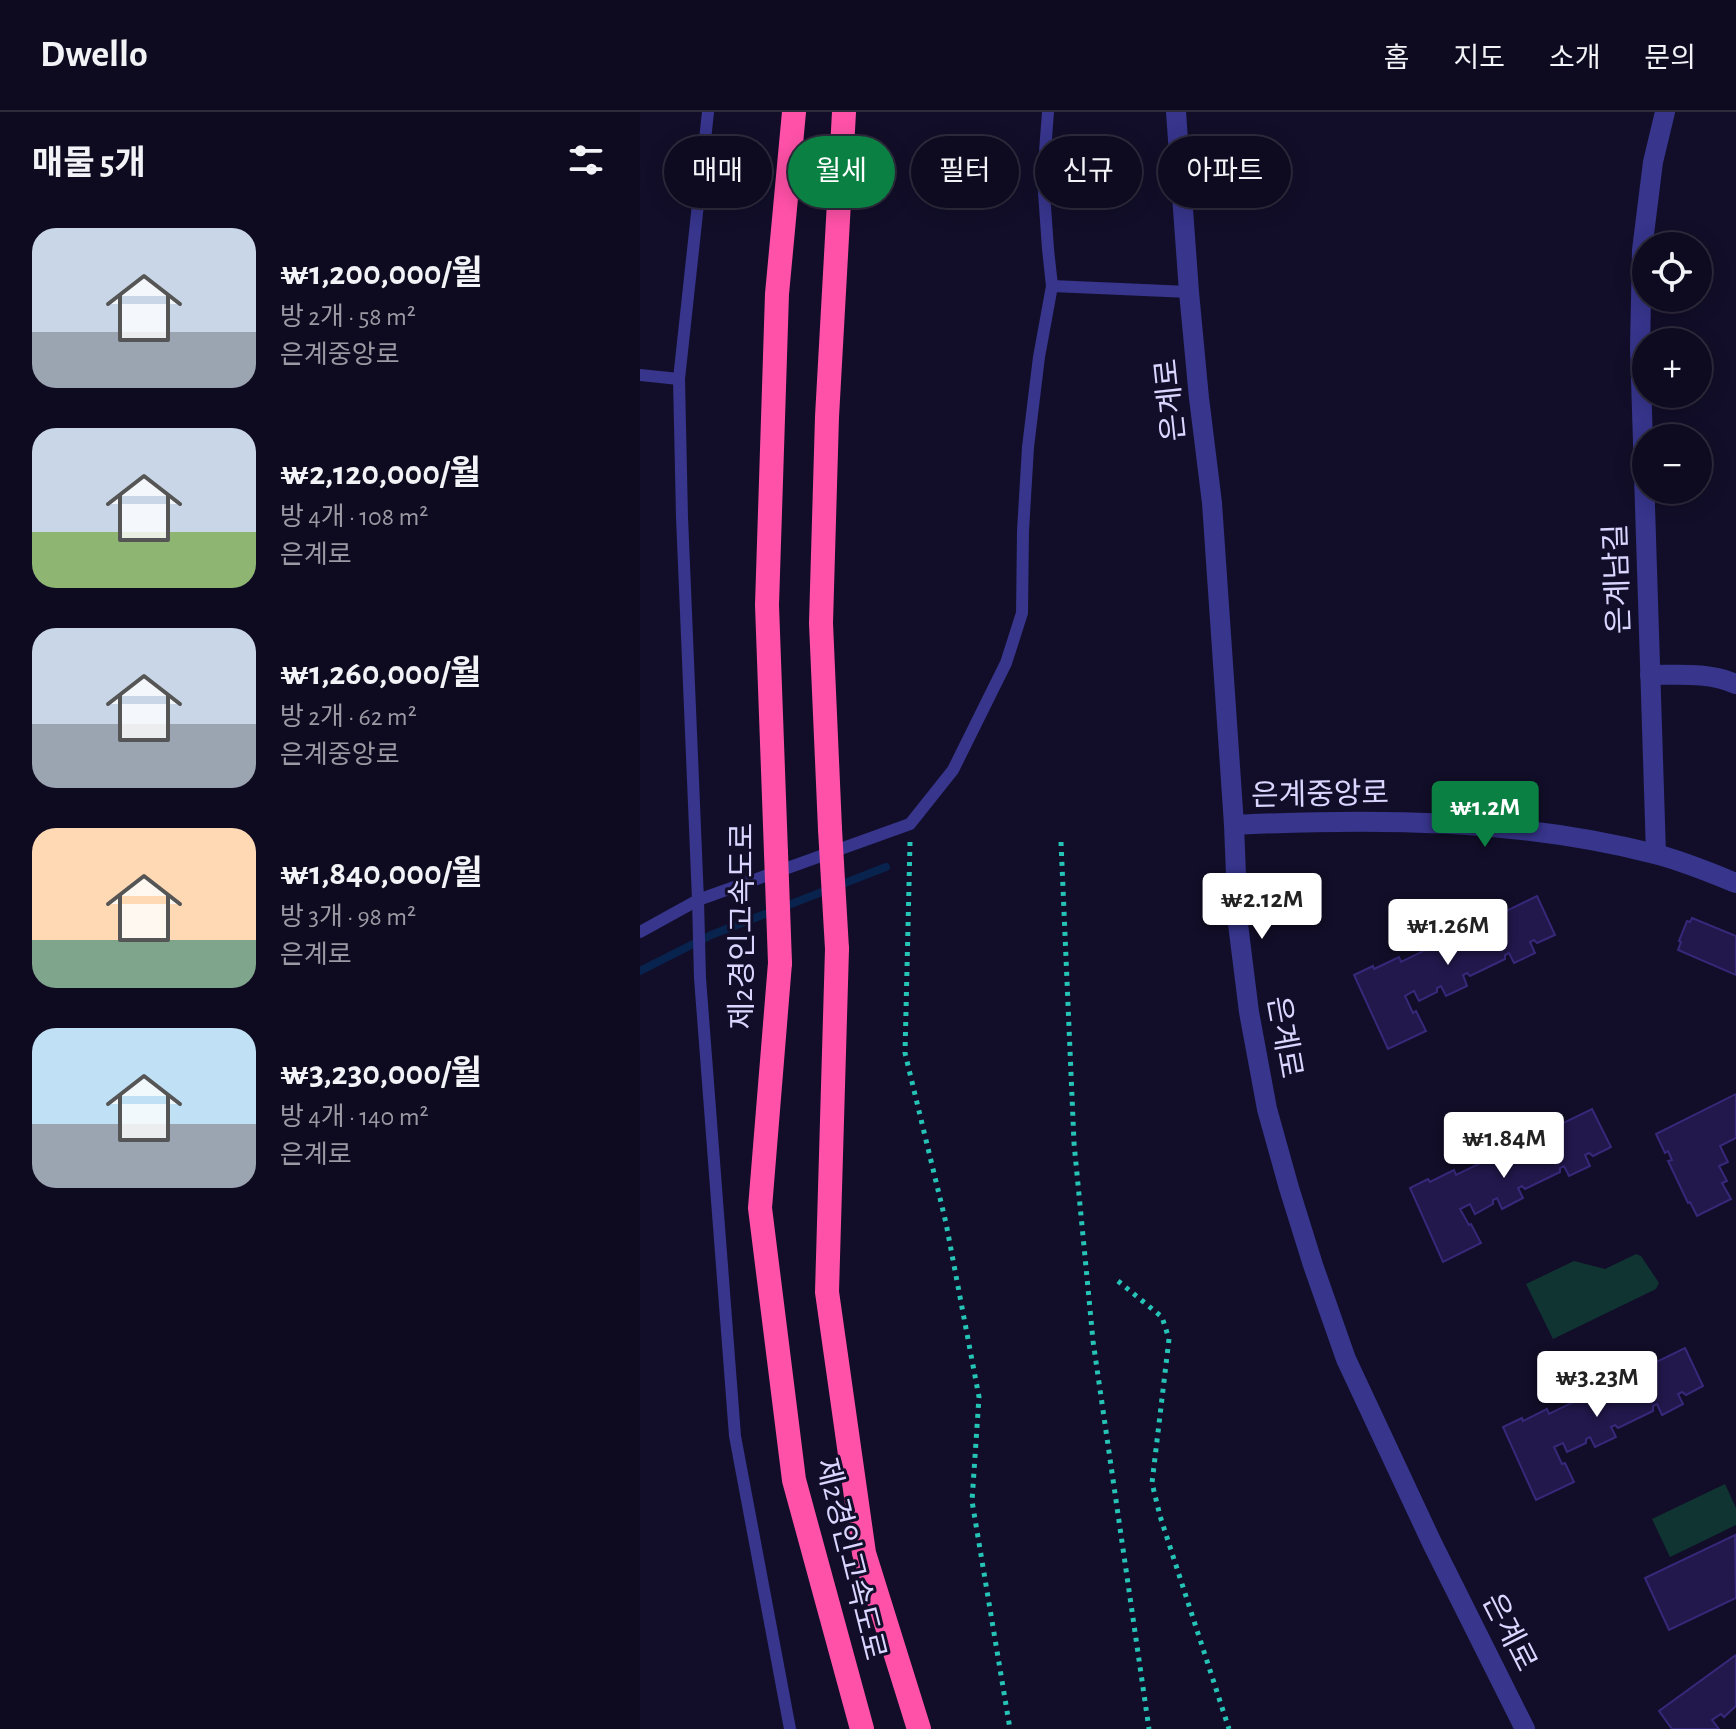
<!DOCTYPE html>
<html lang="ko">
<meta charset="utf-8">
<style>
body{margin:0;font-family:"Alegreya Sans","Noto Sans KR",sans-serif;background:#171328;color:#f1f3f6;height:100vh;display:flex;flex-direction:column;font-size:30px;white-space:nowrap}
*{box-sizing:border-box;margin:0}
p{font-size:26px;color:#9b9aa4}
.icon{flex:none;width:44px;height:44px;fill:none;stroke:currentColor;stroke-width:2;stroke-linecap:round;stroke-linejoin:round}
.map{position:relative;flex:1;overflow:hidden}
.sheet{display:flex;flex-direction:column;background:#0e0a1f;width:640px}
.sheet>*{flex:none}
.banner{position:absolute;left:24px;top:24px;width:760px;height:72px;display:flex;gap:16px}
.controls{position:absolute;left:992px;top:120px;display:grid;gap:16px}
.controls a{display:grid;place-items:center;width:80px;height:80px;border-radius:50%;background:#0e0a1f;box-shadow:0 4px 20px #0003,0 0 0 2px #2e2b3d;font-size:40px}
.price{position:absolute;translate:-50% -68px;padding:0 18px;border-radius:8px;background:#fff;color:#222;font-size:26px;line-height:52px;filter:drop-shadow(0 2px 4px #0008)}
.price::after{content:'';position:absolute;left:50%;top:48px;width:24px;height:18px;margin-left:-12px;background:inherit;clip-path:polygon(0 0,100% 0,50% 100%)}
.price.active{background:#0b8043;color:#fff}
ul{padding:0;list-style:none}
li{display:flex;align-items:center;gap:24px;height:200px;padding:0 32px}
li span{display:grid;place-items:center;flex:none;width:224px;height:160px;border-radius:24px;color:#555}
li>.icon{margin-inline-start:auto}
span .icon{width:96px;height:96px;fill:#fffc;stroke-width:1}
li b{font-size:34px}
h2{display:flex;justify-content:space-between;align-items:center;height:96px;padding:0 32px;font-size:34px}
.pill{padding:0 28px;border-radius:36px;background:#0e0a1f;box-shadow:0 4px 20px #0003,0 0 0 2px #2e2b3d;font-size:28px;line-height:72px}
.pill.active{background:#0b8043;color:#fff}
header{display:flex;align-items:center;gap:48px;box-sizing:border-box;height:112px;padding:0 40px;background:#0e0a1f;border-bottom:2px solid #2e2b3d}
header strong{font-size:38px}
nav{display:flex;gap:44px;margin-inline-start:auto;font-size:28px}
main{display:flex;flex:1;min-height:0}
.map>svg:first-child{display:block}
.green{fill:#103432}
.lines{fill:none;stroke-linecap:round;stroke-linejoin:round}
.stream{stroke:#08234e;stroke-width:8}
.building{fill:#22184c;stroke:#37287a;stroke-width:2}
.path{stroke:#25c4b7;stroke-width:5;stroke-dasharray:4 6;stroke-linecap:butt}
.service{stroke:#37358c;stroke-width:12}
.minor{stroke:#37358c;stroke-width:20}
.tertiary{stroke:#37358c;stroke-width:20}
.motorway{stroke:#ff51a8;stroke-width:24}
.motorway-bridge{stroke:#ff51a8;stroke-width:24}
.labels{text-anchor:middle;stroke-width:6;stroke-linejoin:round;paint-order:stroke}
.street-label{font-size:30px;fill:#dad6ff;stroke:#120e29}
</style>
<header>
<strong>Dwello</strong>
<nav><a>홈</a><a>지도</a><a>소개</a><a>문의</a></nav>
</header>
<main>
<section class="sheet">
<h2>매물 5개<svg class="icon" aria-label="filters" viewBox="0 0 24 24"><path d="M4 7h16M4 17h16"/><circle cx="9" cy="7" r="2"/><circle cx="15" cy="17" r="2"/></svg></h2>
<ul>
<li><span style="background:linear-gradient(#c9d6e8 65%,#9aa5b1 0)"><svg class="icon" aria-label="home" viewBox="0 0 24 24"><path d="M3 11l9-7 9 7M6 9v11h12V9"/></svg></span><div><b>₩1,200,000/월</b><p>방 2개 · 58 m²</p><p>은계중앙로</p></div></li>
<li><span style="background:linear-gradient(#c9d6e8 65%,#8fb573 0)"><svg class="icon" aria-label="home" viewBox="0 0 24 24"><path d="M3 11l9-7 9 7M6 9v11h12V9"/></svg></span><div><b>₩2,120,000/월</b><p>방 4개 · 108 m²</p><p>은계로</p></div></li>
<li><span style="background:linear-gradient(#c9d6e8 60%,#9aa5b1 0)"><svg class="icon" aria-label="home" viewBox="0 0 24 24"><path d="M3 11l9-7 9 7M6 9v11h12V9"/></svg></span><div><b>₩1,260,000/월</b><p>방 2개 · 62 m²</p><p>은계중앙로</p></div></li>
<li><span style="background:linear-gradient(#ffd9b3 70%,#7fa58c 0)"><svg class="icon" aria-label="home" viewBox="0 0 24 24"><path d="M3 11l9-7 9 7M6 9v11h12V9"/></svg></span><div><b>₩1,840,000/월</b><p>방 3개 · 98 m²</p><p>은계로</p></div></li>
<li><span style="background:linear-gradient(#bfe0f5 60%,#9aa5b1 0)"><svg class="icon" aria-label="home" viewBox="0 0 24 24"><path d="M3 11l9-7 9 7M6 9v11h12V9"/></svg></span><div><b>₩3,230,000/월</b><p>방 4개 · 140 m²</p><p>은계로</p></div></li>
</ul>
</section>
<div class="map">
<svg width="1096" height="1617" viewBox="0 0 1096 1617">
<rect width="100%" height="100%" fill="#120e29"/>
<g class="green">
<path d="M996,1142L1001,1144L1019,1171L1016,1177L913,1227L886,1172L934,1149L965,1157Z"/>
<path d="M1085,1372L1096,1396V1413L1030,1445L1012,1407Z"/>
</g>
<g class="lines">
<path class="stream" d="M0,859L71,823L246,755"/>
</g>
<g class="building">
<path d="M897,784L915,823L897,831L894,828L890,830L895,841L874,851L869,841L865,843V847L830,864L827,861L823,863L827,874L806,884L801,874L797,876V880L779,889L774,879L765,884L773,901L776,899L786,919L748,937L714,863L733,854L734,857L759,845L761,850Z"/>
<path d="M1052,806L1096,824V863L1038,838L1041,830L1039,829L1047,809L1050,810Z"/>
<path d="M1096,982V1026L1080,1034L1088,1050L1079,1054L1087,1069L1082,1071L1091,1087L1057,1104L1050,1090L1048,1091L1028,1049L1032,1048L1028,1039L1025,1041L1016,1022Z"/>
<path d="M952,997L971,1035L953,1044L949,1041L945,1043L950,1054L929,1064L924,1054L920,1056V1060L885,1077L882,1074L878,1076L883,1086L862,1097L857,1086L853,1088V1092L835,1102L830,1092L820,1097L829,1113L831,1112L841,1131L803,1150L770,1076L788,1067L790,1070L814,1058L816,1063Z"/>
<path d="M1045,1236L1063,1274L1046,1283L1042,1280L1038,1282L1043,1292L1022,1303L1017,1292L1013,1294V1299L978,1316L975,1313L971,1315L976,1325L955,1335L950,1325L946,1327V1331L927,1340L923,1331L914,1335L922,1352L925,1351L934,1370L896,1388L863,1315L882,1306L883,1309L907,1297L909,1302Z"/>
<path d="M1095,1423L1096,1486L1029,1518L1005,1466Z"/>
<path d="M1096,1543V1594L1084,1605L1081,1602L1072,1608L1079,1617H1032L1019,1599Z"/>
</g>
<g class="lines">
<g class="path">
<path d="M270,730L265,941L306,1111L339,1285L332,1389L370,1617"/>
<path d="M421,730L434,1031L446,1155L453,1229L509,1617"/>
<path d="M478,1169L522,1205L529,1227L512,1371L520,1404L589,1617"/>
</g>
<g class="service">
<path d="M68,0L39,267L42,405L58,788L60,866L95,1324L150,1617"/>
<path d="M412,174L549,180"/>
<path d="M0,263L39,267"/>
<path d="M0,820L58,788L270,712L313,658L366,551L382,501L383,419L388,335L399,245L412,174L408,137L403,66L408,0"/>
</g>
<path class="minor" d="M1010,563C1039,563 1069,560 1096,572"/>
<g class="tertiary">
<path d="M536,0L549,180L559,286L572,391L594,713L598,812L609,900L627,997L649,1076L673,1153L706,1247L792,1431L885,1617"/>
<path d="M594,713C735,706 878,707 1015,742C1043,749 1069,760 1096,771"/>
<path d="M1016,742L1000,236L1002,138L1013,50L1025,0"/>
</g>
<g class="motorway">
<path d="M190,717L181,511L187,305L204,0"/>
<path d="M136,741L127,493L137,182L154,0"/>
<path d="M197,837L187,1180L224,1441L279,1617"/>
<path d="M140,851L120,1096L154,1368L222,1617"/>
</g>
<g class="motorway-bridge">
<path d="M190,717L197,837"/>
<path d="M136,741L140,851"/>
</g>
</g>
<g class="labels">
<g class="street-label">
<text transform="translate(530 288) rotate(-96)" y="10">은계로</text>
<text transform="translate(977 467) rotate(-92)" y="10">은계남길</text>
<text transform="translate(680 682) rotate(-1)" y="10">은계중앙로</text>
<text transform="translate(102 814) rotate(-90)" y="10">제2경인고속도로</text>
<text transform="translate(645 925) rotate(80)" y="10">은계로</text>
<text transform="translate(211 1447) rotate(76)" y="10">제2경인고속도로</text>
<text transform="translate(870 1520) rotate(63)" y="10">은계로</text>
</g>
</g>
</svg>
<div class="controls">
<a><svg class="icon" aria-label="locate" viewBox="0 0 24 24"><circle cx="12" cy="12" r="6"/><path d="M12 2v4M12 18v4M2 12h4M18 12h4"/></svg></a>
<a>+</a>
<a>−</a>
</div>
<b class="price active" style="left:845px;top:737px">₩1.2M</b>
<b class="price" style="left:622px;top:829px">₩2.12M</b>
<b class="price" style="left:808px;top:855px">₩1.26M</b>
<b class="price" style="left:864px;top:1068px">₩1.84M</b>
<b class="price" style="left:957px;top:1307px">₩3.23M</b>
<div class="banner">
<a class="pill">매매</a>
<a class="pill active">월세</a>
<a class="pill">필터</a>
<a class="pill">신규</a>
<a class="pill">아파트</a>
</div>
</div>
</main>
